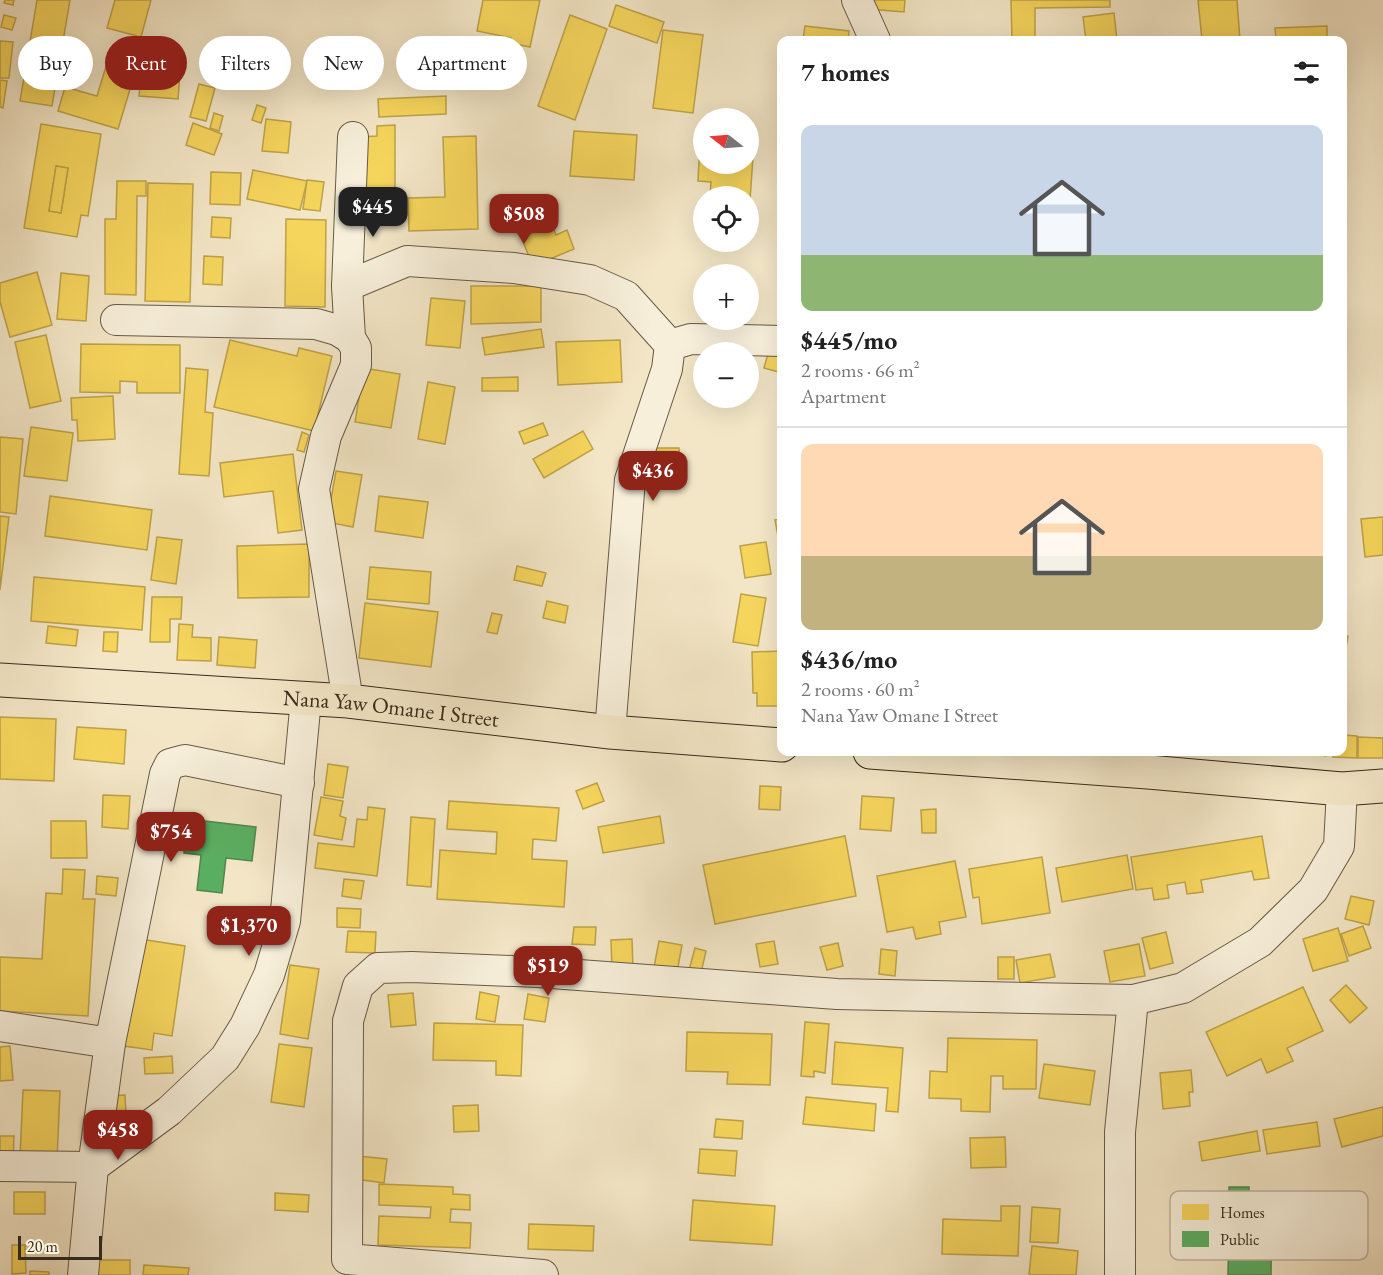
<!DOCTYPE html>
<meta charset="utf-8">
<style>
body{margin:0;font-family:"EB Garamond",serif;background:#f6f6f6;color:#222;height:100vh;display:flex;flex-direction:column;font-size:22px;white-space:nowrap}
*{box-sizing:border-box;margin:0}
p{font-size:20px;color:#767676}
.icon{flex:none;width:33px;height:33px;fill:none;stroke:currentColor;stroke-width:2;stroke-linecap:round;stroke-linejoin:round}
.map{position:relative;flex:1;overflow:hidden}
.side{position:absolute;left:777px;top:36px;width:570px;height:720px;display:flex;flex-direction:column;background:#fff;border-radius:12px;box-shadow:0 6px 24px #0002}
.side>*{flex:none}
.guide{position:absolute;left:18px;top:36px;width:570px;height:54px;display:flex;gap:12px}
.needle{width:39px;rotate:287deg}
.controls{position:absolute;left:693px;top:108px;display:grid;gap:12px}
.controls a{display:grid;place-items:center;width:66px;height:66px;border-radius:50%;background:#fff;box-shadow:0 6px 24px #0002;font-size:30px}
.scale{position:absolute;left:18px;bottom:15px;width:84px;box-sizing:border-box;padding-left:6px;border:3px solid #382b1b;border-top:0;font-size:16px;line-height:21px;white-space:nowrap;color:#382b1b;-webkit-text-stroke:4px #f7efda;paint-order:stroke}
.price{position:absolute;translate:-50% -51px;padding:0 14px;border-radius:12px;background:#8f2418;color:#fff;font-size:20px;line-height:39px;filter:drop-shadow(0 2px 3px #0008)}
.price::after{content:'';position:absolute;left:50%;top:36px;width:18px;height:14px;margin-left:-9px;background:inherit;clip-path:polygon(0 0,100% 0,50% 100%)}
.price.active{background:#222;color:#fff}
ul{padding:0;list-style:none}
li{display:grid;align-content:center;gap:12px;height:318px;padding:0 24px}
li+li{border-top:2px solid #e0e0e0}
li span{display:grid;place-items:center;height:186px;border-radius:12px;color:#555}
li>.icon{margin-inline-start:auto}
span .icon{width:108px;height:108px;fill:#fffc;stroke-width:1}
li b{font-size:26px}
h2{display:flex;justify-content:space-between;align-items:center;height:72px;padding:0 24px;font-size:26px}
.pill{padding:0 21px;border-radius:27px;background:#fff;box-shadow:0 6px 24px #0002;font-size:21px;line-height:54px}
.pill.active{background:#8f2418;color:#fff}
.map>svg:first-child{display:block}
.homes{fill:#f6d55c;stroke:#bda248;stroke-width:1.5;fill-rule:evenodd}
.public{fill:#5aae61;stroke:#50874c;stroke-width:1.5}
.lines{fill:none;stroke-linecap:round;stroke-linejoin:round}
.minor-casing{stroke:#675a46;stroke-width:32}
.primary-casing{stroke:#382b1b;stroke-width:35}
.minor{stroke:#f7efda;stroke-width:30}
.primary{stroke:#f3e6c6;stroke-width:33}
.labels{text-anchor:middle;stroke-width:6;stroke-linejoin:round;paint-order:stroke}
.street-label{font-size:22px;fill:#382b1b;stroke:#f7efda}
.key{fill:#f7efda;stroke:#beb4a1;stroke-width:1.5}
.key-label{font-size:16px;fill:#382b1b}
</style>
<div class="map">
<svg width="1383" height="1275" viewBox="0 0 1383 1275">
<rect width="100%" height="100%" fill="#f3e6c6"/>
<filter id="stains"><feTurbulence type="fractalNoise" baseFrequency=".00333" numOctaves="4"/><feColorMatrix values="0 0 0 0 .2 0 0 0 0 .09 0 0 0 0 .02 0 0 0 .5 -.17"/></filter>
<radialGradient id="worn" r=".72"><stop offset=".6" stop-color="#630" stop-opacity="0"/><stop offset="1" stop-color="#630" stop-opacity=".3"/></radialGradient>
<g class="homes">
<path d="M5,0H14L13,5L4,3Z"/>
<path d="M37,0H70L52,106L20,101Z"/>
<path d="M115,0H151L141,37L107,28Z"/>
<path d="M483,0H540L530,47L510,43L511,38L477,31Z"/>
<path d="M869,0H905L904,12L868,9Z"/>
<path d="M1011,0H1110V7L1035,8V40H1012Z"/>
<path d="M1198,0H1237L1240,40H1202Z"/>
<path d="M616,5L664,22L657,43L609,26Z"/>
<path d="M1114,13L1117,40H1086L1083,17Z"/>
<path d="M4,15L16,18L12,30L1,27Z"/>
<path d="M570,15L607,29L575,120L538,106Z"/>
<path d="M805,26L849,31L848,40H803Z"/>
<path d="M1327,26V40H1276L1275,28Z"/>
<path d="M663,30L703,35L693,113L653,108Z"/>
<path d="M0,41L13,42L9,78H0Z"/>
<path d="M112,47L140,56L118,129L58,111L65,87L97,96Z"/>
<path d="M142,70L180,73L178,99L139,96Z"/>
<path d="M0,80L7,81L3,108L0,107Z"/>
<path d="M199,84L215,88L206,121L190,117Z"/>
<path d="M446,96V114L379,117L378,99Z"/>
<path d="M257,105L266,108L261,123L252,120Z"/>
<path d="M214,113L223,116L219,131L210,128Z"/>
<path d="M266,119L291,122L288,153L262,151Z"/>
<path d="M193,123L222,134L214,155L186,145Z"/>
<path d="M41,124L101,134L88,216L81,215L77,237L24,228ZM56,166L68,168L61,213L49,211Z"/>
<path d="M395,125V216L359,217V137L377,136V126Z"/>
<path d="M574,131L637,135L634,180L570,176Z"/>
<path d="M476,136L478,229L409,231L408,198L445,197L443,137Z"/>
<path d="M700,140H704V164H748V143H754L750,200H748V196H710L711,182L698,181Z"/>
<path d="M56,166L68,168L61,213L49,211Z"/>
<path d="M253,170L307,181L300,210L247,199Z"/>
<path d="M211,172L241,173L240,205L210,204Z"/>
<path d="M307,180L324,182L320,211L303,209Z"/>
<path d="M117,181H146V196H137L136,295L105,294V219H116Z"/>
<path d="M148,183L193,184L190,302L145,301Z"/>
<path d="M212,217L231,218L230,238L211,237Z"/>
<path d="M286,219L326,220L325,307L285,306Z"/>
<path d="M552,225L556,235L567,230L574,249L533,266L521,237Z"/>
<path d="M204,256L223,257L222,285L203,284Z"/>
<path d="M37,272L52,325L10,337L0,302V283Z"/>
<path d="M61,273L89,276L86,321L57,319Z"/>
<path d="M471,286H541V322L471,324Z"/>
<path d="M431,298L465,301L460,348L426,345Z"/>
<path d="M541,329L544,347L485,355L482,338Z"/>
<path d="M46,335L61,401L30,408L15,342Z"/>
<path d="M230,340L297,356L299,348L332,356L314,431L214,407Z"/>
<path d="M620,340L622,382L558,385L556,342Z"/>
<path d="M81,344L180,345V393H137V382L120,381V393L80,392Z"/>
<path d="M770,346L782,349V373L764,368Z"/>
<path d="M186,368L208,370L205,412L213,413L209,476L179,474Z"/>
<path d="M364,368L400,374L391,428L355,422Z"/>
<path d="M518,377V391H482V378Z"/>
<path d="M428,382L455,387L445,444L418,439Z"/>
<path d="M113,396L115,439L78,441L77,420H72L71,398Z"/>
<path d="M543,423L548,435L524,444L519,432Z"/>
<path d="M31,427L73,433L67,481L24,476Z"/>
<path d="M583,431L593,449L544,478L533,459Z"/>
<path d="M302,432L309,435L304,452L297,450Z"/>
<path d="M0,437L23,439L16,514L0,512Z"/>
<path d="M647,448H679L680,484H647Z"/>
<path d="M293,454L302,530L278,533L273,491L224,497L220,463Z"/>
<path d="M336,471L362,475L353,527L327,522Z"/>
<path d="M50,496L152,510L147,550L45,536Z"/>
<path d="M379,496L428,502L423,538L375,531Z"/>
<path d="M0,516L9,517L0,590Z"/>
<path d="M1383,517V555L1365,557L1361,519Z"/>
<path d="M782,519V558L775,520Z"/>
<path d="M157,537L182,540L176,584L151,580Z"/>
<path d="M766,542L771,574L745,578L740,546Z"/>
<path d="M309,544V597L238,598L237,546Z"/>
<path d="M517,566L546,573L542,586L514,580Z"/>
<path d="M370,567L431,572L429,604L367,599Z"/>
<path d="M34,577L145,587L142,630L31,621Z"/>
<path d="M741,594L766,598L758,646L733,642Z"/>
<path d="M152,597H182L181,619H170V642H150Z"/>
<path d="M547,601L568,606L565,623L543,618Z"/>
<path d="M365,603L438,612L431,667L359,658Z"/>
<path d="M492,613L502,615L497,634L487,632Z"/>
<path d="M179,624L193,625L192,637L211,638V661L177,660Z"/>
<path d="M48,626L78,630L76,646L46,643Z"/>
<path d="M104,632H118L117,652L103,651Z"/>
<path d="M1342,635L1348,636L1342,670Z"/>
<path d="M219,637L257,640L255,668L217,665Z"/>
<path d="M782,651V706H757V693H753L752,652Z"/>
<path d="M0,717L56,719L54,781L0,779Z"/>
<path d="M77,727L126,730L124,764L74,759Z"/>
<path d="M1342,735L1357,736V758L1333,757L1334,752H1342Z"/>
<path d="M1358,737L1383,738V758H1358Z"/>
<path d="M1305,752H1327L1326,756Z"/>
<path d="M328,764L348,767L343,798L324,795Z"/>
<path d="M597,783L604,801L583,809L576,791Z"/>
<path d="M760,786L781,787L780,810L759,809Z"/>
<path d="M103,795L130,796L128,829L102,827Z"/>
<path d="M862,796L894,798L891,831L860,829Z"/>
<path d="M321,797L343,801L340,816L346,818L342,840L314,835Z"/>
<path d="M449,801L559,808L556,841L533,839L532,859L567,861L564,907L437,899L440,850L496,854L497,832L447,829Z"/>
<path d="M368,807L385,809L377,876L315,868L318,843L354,847L357,819L367,820Z"/>
<path d="M936,809V833H922L921,810Z"/>
<path d="M660,816L664,843L603,853L598,827Z"/>
<path d="M411,817L435,819L431,887L407,885Z"/>
<path d="M51,821H86L87,858H51Z"/>
<path d="M845,836L856,896L715,924L703,865Z"/>
<path d="M1262,836L1269,878L1254,880L1252,871L1201,880L1203,892L1187,894L1185,882L1167,885L1169,898L1154,900L1152,888L1136,890L1131,857Z"/>
<path d="M1127,855L1133,889L1062,902L1056,868Z"/>
<path d="M1042,857L1050,913L982,924L979,897L973,898L969,869Z"/>
<path d="M955,861L966,917L939,922L941,934L916,939L913,927L887,932L877,876Z"/>
<path d="M63,869L85,870L83,899H95L88,1016L0,1011V957L42,959L46,893L62,894Z"/>
<path d="M97,876L118,878L116,896L96,894Z"/>
<path d="M344,879L364,881L361,899L342,896Z"/>
<path d="M1351,896L1374,901L1369,925L1345,919Z"/>
<path d="M337,908L361,909L360,928L337,927Z"/>
<path d="M1363,926L1371,948L1349,956L1341,934Z"/>
<path d="M574,927H596L595,945L572,944Z"/>
<path d="M1338,928L1348,961L1313,971L1303,939Z"/>
<path d="M348,931L376,932L375,953L346,952Z"/>
<path d="M1166,932L1173,963L1150,969L1142,938Z"/>
<path d="M140,939L185,946L172,1036L154,1033L152,1050L124,1046Z"/>
<path d="M632,939L633,969L612,970L611,940Z"/>
<path d="M659,941L682,945L677,972L654,967Z"/>
<path d="M774,941L778,964L760,967L756,944Z"/>
<path d="M838,943L843,966L827,970L820,947Z"/>
<path d="M1139,944L1145,976L1110,982L1104,951Z"/>
<path d="M695,948L706,951L701,973L689,970Z"/>
<path d="M881,949L897,951L895,976L879,974Z"/>
<path d="M1050,954L1055,977L1020,983L1016,960Z"/>
<rect x="998" y="957" width="16" height="22"/>
<path d="M290,965L319,969L308,1039L280,1034Z"/>
<path d="M1346,985L1367,1008L1350,1023L1330,1000Z"/>
<path d="M1303,987L1323,1031L1287,1048L1293,1061L1267,1073L1261,1059L1227,1076L1206,1032Z"/>
<path d="M480,992L499,996L495,1022L476,1019Z"/>
<path d="M413,993L416,1025L391,1027L388,995Z"/>
<path d="M528,994L549,998L545,1022L524,1019Z"/>
<path d="M805,1022L829,1024L825,1073L814,1071V1077L801,1076Z"/>
<path d="M434,1023L523,1025L521,1076L496,1075V1061L433,1060Z"/>
<path d="M687,1032L772,1034L770,1085L727,1084L728,1072L686,1071Z"/>
<path d="M948,1038L1037,1040L1036,1089H1003V1076H991L990,1112L961,1111V1099L929,1098L930,1071L947,1072Z"/>
<path d="M835,1042L903,1048L898,1112L886,1111L888,1088L832,1084Z"/>
<path d="M279,1044L312,1048L304,1107L271,1102Z"/>
<path d="M10,1046L13,1080L0,1081V1047Z"/>
<path d="M172,1056L173,1073L145,1074L144,1058Z"/>
<path d="M1044,1064L1095,1071L1090,1105L1039,1098Z"/>
<path d="M1191,1070L1193,1092H1189L1190,1106L1163,1109L1160,1073Z"/>
<path d="M23,1090L60,1091L57,1160L20,1158Z"/>
<path d="M125,1095L126,1115H136L137,1130L106,1131L105,1096Z"/>
<path d="M806,1097L876,1104L874,1131L803,1124Z"/>
<path d="M478,1105L479,1131L454,1132L453,1106Z"/>
<path d="M1383,1107V1136L1342,1147L1334,1119Z"/>
<path d="M716,1119L743,1121L742,1139L714,1137Z"/>
<path d="M1317,1122L1320,1146L1267,1154L1263,1130Z"/>
<path d="M1257,1131L1260,1151L1202,1161L1199,1142Z"/>
<path d="M0,1136H14L13,1163L0,1162Z"/>
<path d="M1005,1137L1006,1167L971,1168L970,1138Z"/>
<path d="M700,1149L737,1151L735,1176L698,1173Z"/>
<path d="M358,1156L387,1159L384,1183L355,1179Z"/>
<path d="M379,1184L453,1187V1194L470,1195V1210L451,1209L450,1222L471,1223L470,1248L378,1245L379,1216L430,1218L431,1207L379,1205Z"/>
<rect x="14" y="1192" width="31" height="22"/>
<path d="M275,1193L309,1195L308,1212L275,1210Z"/>
<path d="M693,1200L775,1206L772,1245L690,1240Z"/>
<path d="M1001,1206H1020L1018,1256L942,1254L943,1219L1001,1221Z"/>
<path d="M1032,1207L1060,1209L1058,1243L1030,1242Z"/>
<path d="M529,1224L594,1226L593,1251L528,1249Z"/>
<path d="M12,1245H25L26,1273L12,1274Z"/>
<path d="M1032,1246L1078,1251L1076,1275H1029Z"/>
<rect x="91" y="1260" width="39" height="15"/>
<path d="M144,1265L189,1268L188,1275H143Z"/>
<path d="M30,1271L49,1272V1275H30Z"/>
</g>
<g class="public">
<path d="M188,819L256,827L252,861L226,858L222,893L197,890L201,855L184,853Z"/>
<path d="M1229,1187H1249V1193H1272L1271,1275H1228L1229,1216H1214V1197L1229,1198Z"/>
</g>
<g class="lines">
<g class="minor-casing">
<g id="minor">
<path d="M857,0L875,40"/>
<path d="M347,286L407,261L514,268L590,280L626,296L670,345"/>
<path d="M116,320L316,324L337,330L350,338L356,348V365L326,436L314,489L348,701"/>
<path d="M350,338L347,286L353,137"/>
<path d="M610,732L630,480L667,369L670,345L691,339L782,341"/>
<path d="M0,1026L110,1043"/>
<path d="M0,1166L93,1167L169,1111L225,1058L245,1026L269,975L285,921L306,699"/>
<path d="M83,1275L93,1167L110,1043L165,774L170,764L185,760L299,783"/>
<path d="M543,1275L347,1259L348,1021L358,986L378,968L412,967L538,972L837,994L1133,1000"/>
<path d="M1120,1275V1132L1133,1000L1183,988L1260,942L1313,890L1339,846L1342,789"/>
</g>
</g>
<g class="primary-casing">
<g id="primary">
<path id="s1" d="M0,680L348,701L610,732L782,745"/>
<path d="M870,752L1148,772L1342,789L1383,786"/>
</g>
</g>
<use href="#minor" class="minor"/>
<use href="#primary" class="primary"/>
</g>
<g class="labels">
<g class="street-label">
<text dy="8" stroke="none"><textPath href="#s1" startOffset="392">Nana Yaw Omane I Street</textPath></text>
</g>
</g>
<rect x="1170" y="1191" width="198" height="69" rx="9" class="key"/>
<rect x="1182" y="1204" width="27" height="16" fill="#f6d55c"/>
<rect x="1182" y="1231" width="27" height="16" fill="#5aae61"/>
<g class="key-label">
<text x="1220" y="1218">Homes</text>
<text x="1220" y="1245">Public</text>
</g>
<rect width="100%" height="100%" filter="url(#stains)"/>
<rect width="100%" height="100%" fill="url(#worn)"/>
</svg>
<div class="controls">
<a><svg class="needle" viewBox="-14 -14 28 28"><path d="M0-13l5 13h-10z" fill="#e53935"/><path d="M0 13l5-13h-10z" fill="#767676"/></svg></a>
<a><svg class="icon" aria-label="locate" viewBox="0 0 24 24"><circle cx="12" cy="12" r="6"/><path d="M12 2v4M12 18v4M2 12h4M18 12h4"/></svg></a>
<a>+</a>
<a>−</a>
</div>
<div class="scale">20 m</div>
<b class="price active" style="left:373px;top:238px">$445</b>
<b class="price" style="left:524px;top:245px">$508</b>
<b class="price" style="left:653px;top:502px">$436</b>
<b class="price" style="left:171px;top:863px">$754</b>
<b class="price" style="left:249px;top:957px">$1,370</b>
<b class="price" style="left:548px;top:997px">$519</b>
<b class="price" style="left:118px;top:1161px">$458</b>
<div class="guide">
<a class="pill">Buy</a>
<a class="pill active">Rent</a>
<a class="pill">Filters</a>
<a class="pill">New</a>
<a class="pill">Apartment</a>
</div>
<section class="side">
<h2>7 homes<svg class="icon" aria-label="filters" viewBox="0 0 24 24"><path d="M4 7h16M4 17h16"/><circle cx="9" cy="7" r="2"/><circle cx="15" cy="17" r="2"/></svg></h2>
<ul>
<li><span style="background:linear-gradient(#c9d6e8 70%,#8fb573 0)"><svg class="icon" aria-label="home" viewBox="0 0 24 24"><path d="M3 11l9-7 9 7M6 9v11h12V9"/></svg></span><div><b>$445/mo</b><p>2 rooms · 66 m²</p><p>Apartment</p></div></li>
<li><span style="background:linear-gradient(#ffd9b3 60%,#c2b280 0)"><svg class="icon" aria-label="home" viewBox="0 0 24 24"><path d="M3 11l9-7 9 7M6 9v11h12V9"/></svg></span><div><b>$436/mo</b><p>2 rooms · 60 m²</p><p>Nana Yaw Omane I Street</p></div></li>
</ul>
</section>
</div>
